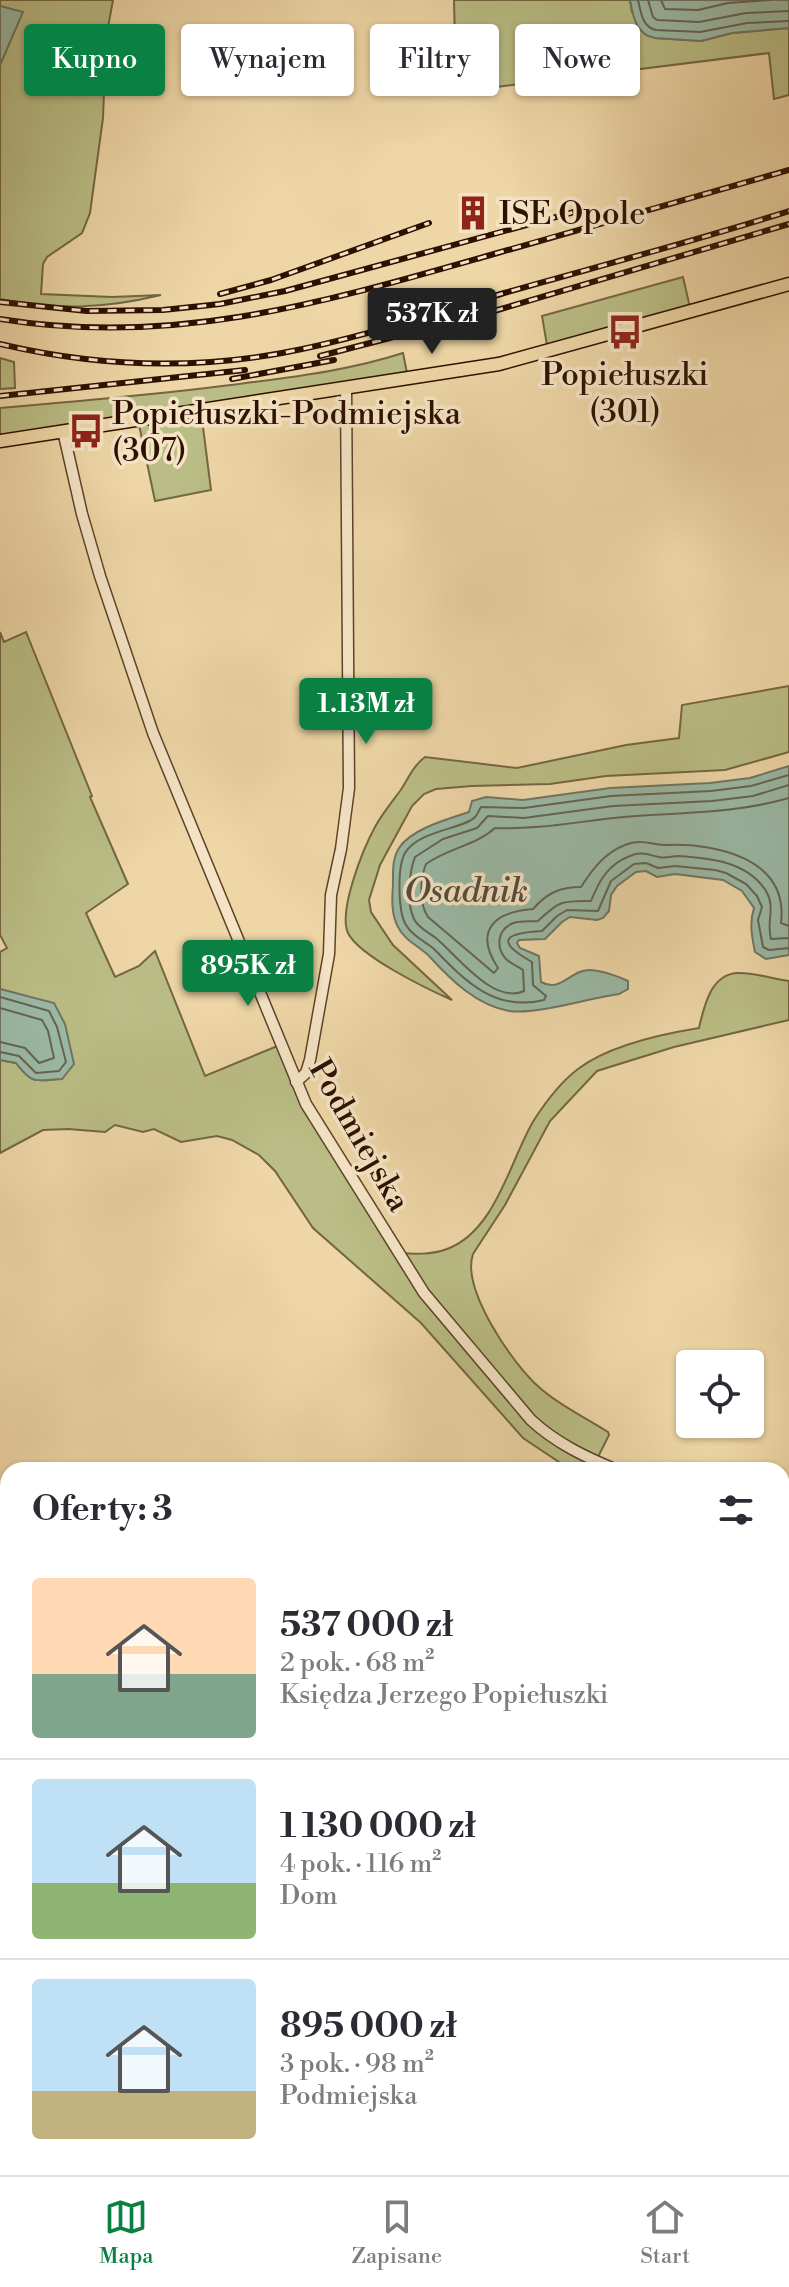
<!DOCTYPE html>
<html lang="pl">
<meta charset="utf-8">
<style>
body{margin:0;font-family:"Libre Bodoni",serif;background:#f7f7f7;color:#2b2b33;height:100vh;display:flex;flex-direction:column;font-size:30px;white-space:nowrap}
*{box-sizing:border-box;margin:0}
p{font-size:26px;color:#7c7c81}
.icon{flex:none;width:44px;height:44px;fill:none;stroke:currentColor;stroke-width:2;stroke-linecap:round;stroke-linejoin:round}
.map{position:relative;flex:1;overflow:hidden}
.panel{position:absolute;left:0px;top:1462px;width:790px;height:714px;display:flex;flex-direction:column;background:#fff;border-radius:24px 24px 0 0;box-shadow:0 2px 6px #0004}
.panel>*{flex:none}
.guide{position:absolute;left:24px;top:24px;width:742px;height:72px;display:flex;gap:16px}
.controls{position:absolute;left:676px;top:1350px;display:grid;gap:16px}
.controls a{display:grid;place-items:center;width:88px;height:88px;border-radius:8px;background:#fff;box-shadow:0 2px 6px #0004;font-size:40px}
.price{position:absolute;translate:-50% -68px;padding:0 18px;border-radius:8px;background:#0b8043;color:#fff;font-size:26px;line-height:52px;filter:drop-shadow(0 2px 4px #0008)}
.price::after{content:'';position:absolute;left:50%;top:48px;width:24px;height:18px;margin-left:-12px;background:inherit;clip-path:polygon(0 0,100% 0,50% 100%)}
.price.on{background:#222;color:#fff}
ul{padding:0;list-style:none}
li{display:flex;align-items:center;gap:24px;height:200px;padding:0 32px}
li+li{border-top:2px solid #e1e1e2}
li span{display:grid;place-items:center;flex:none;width:224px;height:160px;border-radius:8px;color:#555}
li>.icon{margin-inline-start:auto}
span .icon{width:96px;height:96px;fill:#fffc;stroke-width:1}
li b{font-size:34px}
h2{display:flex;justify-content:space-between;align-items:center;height:96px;padding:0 32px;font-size:34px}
.chip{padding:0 28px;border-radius:8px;background:#fff;box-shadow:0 2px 6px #0004;font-size:28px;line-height:72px}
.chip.on{background:#0b8043;color:#fff}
.tabs{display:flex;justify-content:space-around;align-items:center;height:112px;border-top:2px solid #e1e1e2;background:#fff;font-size:22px;color:#7c7c81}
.tabs a{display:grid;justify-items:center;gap:4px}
.tabs .on{color:#0b8043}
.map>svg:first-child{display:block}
.green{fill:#babd85;stroke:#746642;stroke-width:2}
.water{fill:#9ab9a5;stroke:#6f7563;stroke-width:2}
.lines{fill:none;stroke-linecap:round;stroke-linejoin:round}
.shore{stroke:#646452;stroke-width:2}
.minor-casing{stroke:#5e422a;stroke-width:13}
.major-casing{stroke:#2e1000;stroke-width:15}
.minor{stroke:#f4e4c5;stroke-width:10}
.major{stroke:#eed6a6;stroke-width:12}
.rail-casing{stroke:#2e1000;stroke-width:6}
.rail{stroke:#f4e4c5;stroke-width:3;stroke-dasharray:9;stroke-linecap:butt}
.labels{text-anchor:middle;stroke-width:7;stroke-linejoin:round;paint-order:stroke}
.poi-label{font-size:32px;fill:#2e1000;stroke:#f4e4c5;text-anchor:start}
.street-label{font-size:32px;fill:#2e1000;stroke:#f4e4c5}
.water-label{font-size:34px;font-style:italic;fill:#544b3a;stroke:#f4e4c5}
</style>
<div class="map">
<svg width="789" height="2175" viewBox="0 0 789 2175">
<rect width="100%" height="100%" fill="#eed6a6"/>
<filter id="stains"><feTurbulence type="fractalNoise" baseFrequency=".0025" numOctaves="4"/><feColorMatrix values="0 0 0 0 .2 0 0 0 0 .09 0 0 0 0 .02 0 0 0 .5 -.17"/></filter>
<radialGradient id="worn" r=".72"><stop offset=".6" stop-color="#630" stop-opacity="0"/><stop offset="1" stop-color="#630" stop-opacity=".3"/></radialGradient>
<g class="green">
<path d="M0,0H113L106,38L103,118L90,213L82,233L47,257L43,264L41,294L112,297L161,295C103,309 59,310 0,299V65L22,13L0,6Z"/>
<path d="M454,0H630L632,12L655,38L701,41L732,33L789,28V95L774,99L769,53L456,92Z"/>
<path d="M683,277L691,312L548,351L542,316Z"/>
<path d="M403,353L408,378L201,411L211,490L155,501L138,420L0,441V408C82,401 164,394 246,383C300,376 350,370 403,353Z"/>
<path d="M0,358L14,362L15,388L0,389Z"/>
<path d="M0,632L4,642L26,632L92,796L90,797L128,884L86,913L115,977L139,966L155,951L205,1076L282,1044L300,1092L398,1253C413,1254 432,1255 447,1249C496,1231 510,1160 534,1120C545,1103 562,1081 578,1069C608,1046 662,1034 699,1028C704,1007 710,975 737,973C753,972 773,979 789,981V1020L674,1047L597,1071L550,1121L505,1205L473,1254C461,1289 513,1365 540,1388C560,1406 585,1417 608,1432L609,1435L596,1461L617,1470H571L523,1438L421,1323L313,1228L275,1171L259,1155L232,1140L217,1136L181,1142L154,1129L143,1132L115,1125L105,1132L68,1129L43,1130L0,1153V1060L16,1063C34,1086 35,1080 62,1079L42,1001L0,989V952L7,948L0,935Z"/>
<path d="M789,686V752L725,770L606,776L550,784L472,786L436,789L424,794L412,806L380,865L369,900L371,912L393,945L452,1000C427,989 359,956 348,933C338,911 363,849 375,827C382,814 391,803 400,791C408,779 413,766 425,757L517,768L626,745L679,738L682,705Z"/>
</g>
<g class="water">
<path d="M630,0H789V28L732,33L701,41L655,38C636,35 633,16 630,0Z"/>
<path d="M0,6L23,12L0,65Z"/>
<path d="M789,766V955L766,959L755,952C752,937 749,923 754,908L742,891L723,880L675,874L657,877L646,871L636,872L617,886L611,895L609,911L603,918L597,920L570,917L562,922L545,939L519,940L517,943L520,948L539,956L541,982C561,993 570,970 589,970C600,970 618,976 628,981V989L619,994C589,998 537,1015 509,1011C476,1005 451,980 429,956C419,946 405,941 398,927C391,914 392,898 393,885C393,873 392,859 399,848C411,829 448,819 469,812L472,801L486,797L523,800L610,788L710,783L750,778Z"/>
<path d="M0,989L54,1003L65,1024L74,1064L62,1079C35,1080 34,1086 16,1063L0,1060Z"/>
<path d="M0,1597L8,1598V1710H0Z"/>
<rect x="782" y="1599" width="7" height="115"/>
</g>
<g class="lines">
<g class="shore">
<path d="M638,0C641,12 642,27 656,30L700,32L747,23L789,21"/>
<path d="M648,0L653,17L657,20L699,22L746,13L789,11"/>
<path d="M661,0L665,9L698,10L728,3L770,0"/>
<path d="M789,775L751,786L711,791L611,796L524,808L481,807C479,810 478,814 475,817C464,829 419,830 405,853C397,867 398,912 406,925C413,937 425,941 434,949C465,981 495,1012 544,1000L546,996L533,985L532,962C493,940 506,933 542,931L557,916L567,910L598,911L611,881L634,864L646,863L658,868L675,866L715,870L726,873L746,884L757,896L762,907L758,920L763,947L769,950L789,948"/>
<path d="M789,785L753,796L712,801L613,806L524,818L488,816L477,828L443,839L415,857C409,873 406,903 414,919C419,929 429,932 437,939C457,956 494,1005 524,991L523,970C518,966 511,964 506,959C496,948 497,931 511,924C519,920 530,922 538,921C560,900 562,901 591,901C599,881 608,864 630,856C642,851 648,855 659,857C665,859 672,856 678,856C709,858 747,861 766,891C776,907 766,922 771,939L789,938"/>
<path d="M789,798C734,814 680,812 624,817C580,821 539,830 495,828C475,846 448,848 426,864C420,879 419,904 428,917L494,973L498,968C473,930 495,912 533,909C547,893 560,887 581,887C592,870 604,853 625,845C641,838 652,845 667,845C715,843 789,858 781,923L789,926"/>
<path d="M0,997L49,1011L57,1027L66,1062L59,1071L36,1073L19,1056L0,1052"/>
<path d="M0,1008L42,1020L48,1031L54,1058L39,1063L25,1048L0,1042"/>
</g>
<g class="minor-casing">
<g id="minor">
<path d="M63,431L82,514L100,576L153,733L306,1104L424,1293L531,1420C556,1443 585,1457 617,1470"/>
<path d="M296,1082L306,1073L310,1060L329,954L331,895L341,849L349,788L346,387"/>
<path d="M782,1511L789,1512"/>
</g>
</g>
<g class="major-casing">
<path id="major" d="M0,441L499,364L789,284"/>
</g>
<use href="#minor" class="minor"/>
<use href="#major" class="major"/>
<g class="rail-casing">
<g id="rail">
<path d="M220,294L271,280L429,223"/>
<path d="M0,302L87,311L163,310L220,304L285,291L585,209"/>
<path d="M0,319C174,347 322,303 487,256C587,227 688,199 789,170"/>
<path d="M0,344C93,366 188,370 282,353C357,339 431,314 504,293C599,266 695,241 789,211"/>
<path d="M320,356L494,311L789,224"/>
<path d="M232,379L334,360"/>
<path d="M0,396L245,370"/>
</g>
</g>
<use href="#rail" class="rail"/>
</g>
<defs>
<g id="building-bare" transform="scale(2.76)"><path d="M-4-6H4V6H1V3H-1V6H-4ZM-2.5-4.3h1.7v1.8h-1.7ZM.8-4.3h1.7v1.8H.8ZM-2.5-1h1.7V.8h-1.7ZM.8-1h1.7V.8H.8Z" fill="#8f2418" stroke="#f4e4c5" stroke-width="2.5" paint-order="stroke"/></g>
<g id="bus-bare" transform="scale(2.76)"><path d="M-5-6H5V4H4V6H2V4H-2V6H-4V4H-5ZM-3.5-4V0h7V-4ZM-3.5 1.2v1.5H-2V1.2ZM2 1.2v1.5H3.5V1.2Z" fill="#8f2418" stroke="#f4e4c5" stroke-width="2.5" paint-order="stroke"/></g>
</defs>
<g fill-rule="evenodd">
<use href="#building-bare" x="473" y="213"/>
<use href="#bus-bare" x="625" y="332"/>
<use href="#bus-bare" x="86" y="431"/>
</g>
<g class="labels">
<g class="poi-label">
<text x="499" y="224">ISE Opole</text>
<text x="625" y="385" text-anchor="middle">Popiełuszki<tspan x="625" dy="37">(301)</tspan></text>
<text x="112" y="424">Popiełuszki-Podmiejska<tspan x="112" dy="37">(307)</tspan></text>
</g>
<g class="street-label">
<text transform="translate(360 1135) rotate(60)" y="11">Podmiejska</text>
</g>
<g class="water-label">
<text x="466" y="902">Osadnik</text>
</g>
</g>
<rect width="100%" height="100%" filter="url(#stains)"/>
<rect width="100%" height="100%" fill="url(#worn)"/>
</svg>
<div class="controls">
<a><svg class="icon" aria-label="locate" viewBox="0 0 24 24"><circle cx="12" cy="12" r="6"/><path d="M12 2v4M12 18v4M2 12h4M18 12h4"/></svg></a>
</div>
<b class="price on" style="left:432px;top:356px">537K zł</b>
<b class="price" style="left:366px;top:746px">1.13M zł</b>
<b class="price" style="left:248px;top:1008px">895K zł</b>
<div class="guide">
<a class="chip on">Kupno</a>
<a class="chip">Wynajem</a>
<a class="chip">Filtry</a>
<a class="chip">Nowe</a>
</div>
<section class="panel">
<h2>Oferty: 3<svg class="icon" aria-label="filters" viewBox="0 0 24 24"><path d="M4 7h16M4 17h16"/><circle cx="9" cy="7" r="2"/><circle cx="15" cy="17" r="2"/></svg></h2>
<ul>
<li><span style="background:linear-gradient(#ffd9b3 60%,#7fa58c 0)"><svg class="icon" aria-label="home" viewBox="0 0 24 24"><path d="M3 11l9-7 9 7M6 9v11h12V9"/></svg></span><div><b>537 000 zł</b><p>2 pok. · 68 m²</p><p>Księdza Jerzego Popiełuszki</p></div></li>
<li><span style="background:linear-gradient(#bfe0f5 65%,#8fb573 0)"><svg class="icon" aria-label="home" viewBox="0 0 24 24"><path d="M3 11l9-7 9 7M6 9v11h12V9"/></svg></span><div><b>1 130 000 zł</b><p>4 pok. · 116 m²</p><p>Dom</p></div></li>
<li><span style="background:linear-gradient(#bfe0f5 70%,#c2b280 0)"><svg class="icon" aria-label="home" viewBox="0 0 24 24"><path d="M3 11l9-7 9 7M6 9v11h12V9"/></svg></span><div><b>895 000 zł</b><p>3 pok. · 98 m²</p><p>Podmiejska</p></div></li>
</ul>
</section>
</div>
<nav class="tabs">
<a class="on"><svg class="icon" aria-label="map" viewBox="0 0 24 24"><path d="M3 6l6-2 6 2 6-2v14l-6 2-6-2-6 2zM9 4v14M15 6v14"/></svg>Mapa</a>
<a><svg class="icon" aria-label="saved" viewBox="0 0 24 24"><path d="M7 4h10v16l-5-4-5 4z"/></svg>Zapisane</a>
<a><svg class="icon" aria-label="home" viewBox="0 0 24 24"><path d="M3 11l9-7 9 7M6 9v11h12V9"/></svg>Start</a>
</nav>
